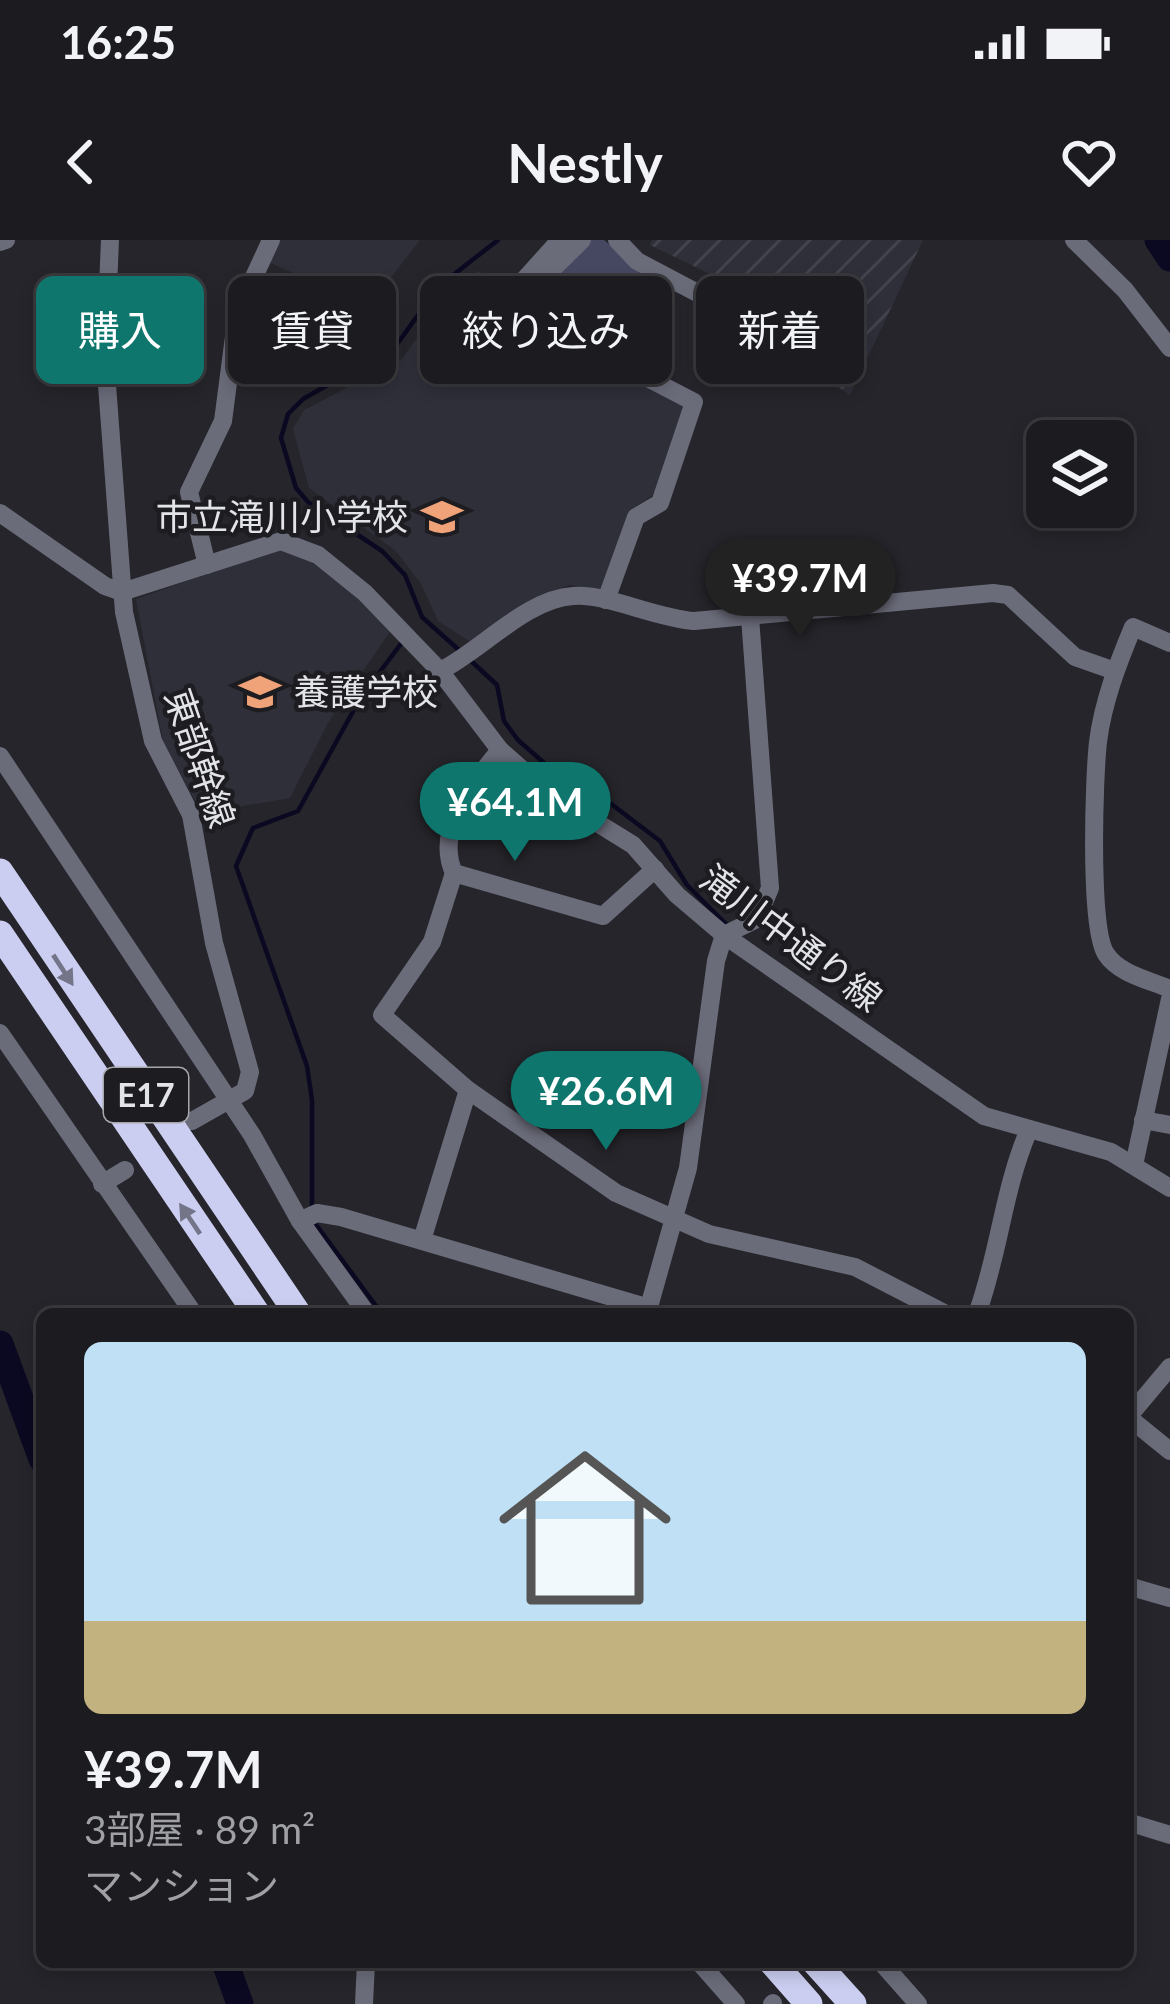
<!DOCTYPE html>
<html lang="ja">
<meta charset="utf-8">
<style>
body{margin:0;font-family:Lato,"Noto Sans JP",sans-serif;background:#252529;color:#f1f3f6;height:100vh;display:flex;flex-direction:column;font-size:45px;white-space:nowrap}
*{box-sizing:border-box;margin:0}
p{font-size:39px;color:#a0a1a5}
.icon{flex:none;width:66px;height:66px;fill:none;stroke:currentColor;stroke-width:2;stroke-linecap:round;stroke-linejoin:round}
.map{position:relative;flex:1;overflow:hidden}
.details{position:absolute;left:36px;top:1068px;width:1098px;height:660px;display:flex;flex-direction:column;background:#1c1c20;border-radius:18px;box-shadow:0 6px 18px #0003,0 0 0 3px #3a3a3e}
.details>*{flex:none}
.guide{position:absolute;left:36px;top:36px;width:1098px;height:108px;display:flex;gap:24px}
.fabs{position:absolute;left:1026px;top:180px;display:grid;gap:24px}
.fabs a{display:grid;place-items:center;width:108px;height:108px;border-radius:18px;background:#1c1c20;box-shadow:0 6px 18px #0003,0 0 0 3px #3a3a3e;font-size:60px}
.price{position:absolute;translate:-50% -102px;padding:0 27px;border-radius:42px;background:#0f766e;color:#fff;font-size:39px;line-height:78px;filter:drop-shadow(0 3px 6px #0008)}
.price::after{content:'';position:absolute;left:50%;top:72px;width:36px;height:27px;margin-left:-18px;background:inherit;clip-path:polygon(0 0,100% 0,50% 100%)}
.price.selected{background:#222;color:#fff}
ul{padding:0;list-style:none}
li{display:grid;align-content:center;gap:24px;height:636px;padding:0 48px}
li span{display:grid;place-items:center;height:372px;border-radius:18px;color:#555}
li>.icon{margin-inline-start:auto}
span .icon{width:216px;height:216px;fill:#fffc;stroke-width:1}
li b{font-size:51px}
.chip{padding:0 42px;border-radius:18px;background:#1c1c20;box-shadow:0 6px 18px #0003,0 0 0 3px #3a3a3e;font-size:42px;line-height:108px}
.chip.selected{background:#0f766e;color:#fff}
.status{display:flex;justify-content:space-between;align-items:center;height:84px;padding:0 60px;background:#1c1c20;direction:ltr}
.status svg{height:33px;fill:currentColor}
header{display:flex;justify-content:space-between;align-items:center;height:156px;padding:0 48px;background:#1c1c20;font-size:54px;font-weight:700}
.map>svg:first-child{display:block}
.built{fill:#2f2f3a}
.industrial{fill:url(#industrial-furrows)}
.green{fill:#464761}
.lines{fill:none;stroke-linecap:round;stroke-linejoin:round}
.stream{stroke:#0b0921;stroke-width:4.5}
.river{stroke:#0b0921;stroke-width:27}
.minor{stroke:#6b6c7a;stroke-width:18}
.highway{stroke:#cccef1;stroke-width:27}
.oneway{fill:#747589}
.labels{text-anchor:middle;stroke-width:9;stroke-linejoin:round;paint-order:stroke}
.shield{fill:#1c1c21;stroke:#a7a8ac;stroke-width:3}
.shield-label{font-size:33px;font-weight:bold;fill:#e3e4e8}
.poi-label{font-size:36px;fill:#e3e4e8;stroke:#1c1c21;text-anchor:end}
.street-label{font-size:36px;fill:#e3e4e8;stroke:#1c1c21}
</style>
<div class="status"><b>16:25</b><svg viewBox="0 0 49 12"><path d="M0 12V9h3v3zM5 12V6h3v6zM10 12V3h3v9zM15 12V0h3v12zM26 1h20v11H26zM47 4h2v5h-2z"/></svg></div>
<header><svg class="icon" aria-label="back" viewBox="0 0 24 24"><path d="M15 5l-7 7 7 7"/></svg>Nestly<svg class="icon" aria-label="heart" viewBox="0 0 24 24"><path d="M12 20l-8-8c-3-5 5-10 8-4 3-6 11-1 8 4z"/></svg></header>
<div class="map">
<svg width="1170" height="1764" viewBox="0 0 1170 1764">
<defs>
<pattern id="industrial-furrows" width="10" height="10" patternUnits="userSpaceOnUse" patternTransform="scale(3)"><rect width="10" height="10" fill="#2f2f3a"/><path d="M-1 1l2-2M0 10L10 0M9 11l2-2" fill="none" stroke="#43434d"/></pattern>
</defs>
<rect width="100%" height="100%" fill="#25252b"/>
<g class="built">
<path d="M280,0H420L369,66L268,22Z"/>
<path d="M479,31L532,74L686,166L658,252L631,269L605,351L569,345L545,354L472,403L438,381L421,344L396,311L309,248L293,189L304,170L402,119L453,47Z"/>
<path d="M281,308L310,320L393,387L328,483L290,558L202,573L163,502L136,359Z"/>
</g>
<path class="industrial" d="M652,0H923L850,155L803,124L820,87L650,5Z"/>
<path class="green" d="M587,0H604L640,31L595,102L536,60L543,43Z"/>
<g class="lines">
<g class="stream">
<path d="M460,411L422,377L405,335L382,311L308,262L296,248L281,198L288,174L303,159L395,107L439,46L498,0"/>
<path d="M469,419L497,445L504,481L518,500L560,537L602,557L660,601L687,645L728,686"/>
<path d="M312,971V860L307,826L236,626L253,588L298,571L361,457L403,401"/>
<path d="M314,982L382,1074"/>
</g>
<g class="river">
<path d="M1158,0L1170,18"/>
<path d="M0,1104L42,1219"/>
<path d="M225,1722L240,1764"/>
</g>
<g class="minor">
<path d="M110,0L105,118L124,372L153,501L191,575L214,703L250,832L245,851L192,881"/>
<path d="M560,0L514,51L586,106L694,162L660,263L636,277L606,360"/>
<path d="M617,0L637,21L788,101L780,131"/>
<path d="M1074,0L1125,50L1170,108"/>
<path d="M0,2L6,0"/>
<path d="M523,58L582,0"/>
<path d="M0,273L105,346L122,352L281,301L318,315L365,353L440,431L500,510L549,553L633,605L677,655L724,695L984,876L1111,912L1170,948"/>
<path d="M207,325L189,252L223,181L237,74L271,0"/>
<path d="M1170,403L1133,387C1118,423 1103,462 1098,502C1094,538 1089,688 1106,714C1119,734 1149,740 1170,749"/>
<path d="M440,431C482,410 526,359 573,356C605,353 655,378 694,381L993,353L1008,355L1075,417L1115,431"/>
<path d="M500,510C473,543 434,589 454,633L603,676L655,629"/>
<path d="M0,516L252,895L300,981L367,1074"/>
<path d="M454,633L432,702L382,775L468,850L616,953L709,994L855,1027L946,1074"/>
<path d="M0,793L194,1074"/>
<path d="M1143,880L1170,885"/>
<path d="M1134,925L1170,759"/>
<path d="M102,944L125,930"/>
<path d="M300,981L317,973L341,977L649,1068"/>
<path d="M422,1000L468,850"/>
<path d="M647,1074L688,928L716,721L724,695L757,679L770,648L750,377"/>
<path d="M977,1074C999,1014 1003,951 1028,892"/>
<path d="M1128,1177L1170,1127"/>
<path d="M1128,1177L1170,1211"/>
<path d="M1128,1346L1170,1358"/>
<path d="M1128,1582L1170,1595"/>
<path d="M699,1722L736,1764"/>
<path d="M881,1722L918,1764"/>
<path d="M364,1764L366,1722"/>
<path d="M772,1764L773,1763"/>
</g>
<g class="highway">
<path d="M0,632L298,1074"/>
<path d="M0,694L257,1074"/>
<path d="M772,1722L809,1764"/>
<path d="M815,1722L853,1764"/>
</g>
</g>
<defs><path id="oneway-solid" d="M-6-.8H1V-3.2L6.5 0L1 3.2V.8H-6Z" transform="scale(3)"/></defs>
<g class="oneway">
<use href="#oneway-solid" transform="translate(63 730) rotate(57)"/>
<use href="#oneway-solid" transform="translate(190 979) rotate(-124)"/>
</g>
<defs>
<g id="school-bare" transform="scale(3.24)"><path d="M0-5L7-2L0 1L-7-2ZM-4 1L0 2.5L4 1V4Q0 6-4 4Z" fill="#f0a278" stroke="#1c1c21" stroke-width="2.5" paint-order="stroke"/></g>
</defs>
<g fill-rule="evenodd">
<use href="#school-bare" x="442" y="277"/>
<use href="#school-bare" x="260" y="452"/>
</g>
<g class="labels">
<rect class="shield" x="104" y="828" width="84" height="54" rx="9"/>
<g class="shield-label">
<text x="146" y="867">E17</text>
</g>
<g class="poi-label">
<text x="408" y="290">市立滝川小学校</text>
<text x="294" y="465" text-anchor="start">養護学校</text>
</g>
<g class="street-label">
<text transform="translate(200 518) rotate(71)" y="13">東部幹線</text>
<text transform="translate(791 698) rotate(37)" y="13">滝川中通り線</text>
</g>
</g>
</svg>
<div class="fabs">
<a><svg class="icon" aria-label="layers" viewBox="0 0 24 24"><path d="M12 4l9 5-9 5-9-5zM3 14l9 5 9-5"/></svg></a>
</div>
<b class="price selected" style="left:800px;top:400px">¥39.7M</b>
<b class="price" style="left:515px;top:624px">¥64.1M</b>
<b class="price" style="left:606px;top:913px">¥26.6M</b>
<div class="guide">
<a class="chip selected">購入</a>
<a class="chip">賃貸</a>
<a class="chip">絞り込み</a>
<a class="chip">新着</a>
</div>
<section class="details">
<ul>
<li><span style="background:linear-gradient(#bfe0f5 75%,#c2b280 0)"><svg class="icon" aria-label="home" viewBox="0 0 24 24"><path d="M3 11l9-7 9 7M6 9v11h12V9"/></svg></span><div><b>¥39.7M</b><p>3部屋 · 89 m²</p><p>マンション</p></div></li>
</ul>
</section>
</div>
